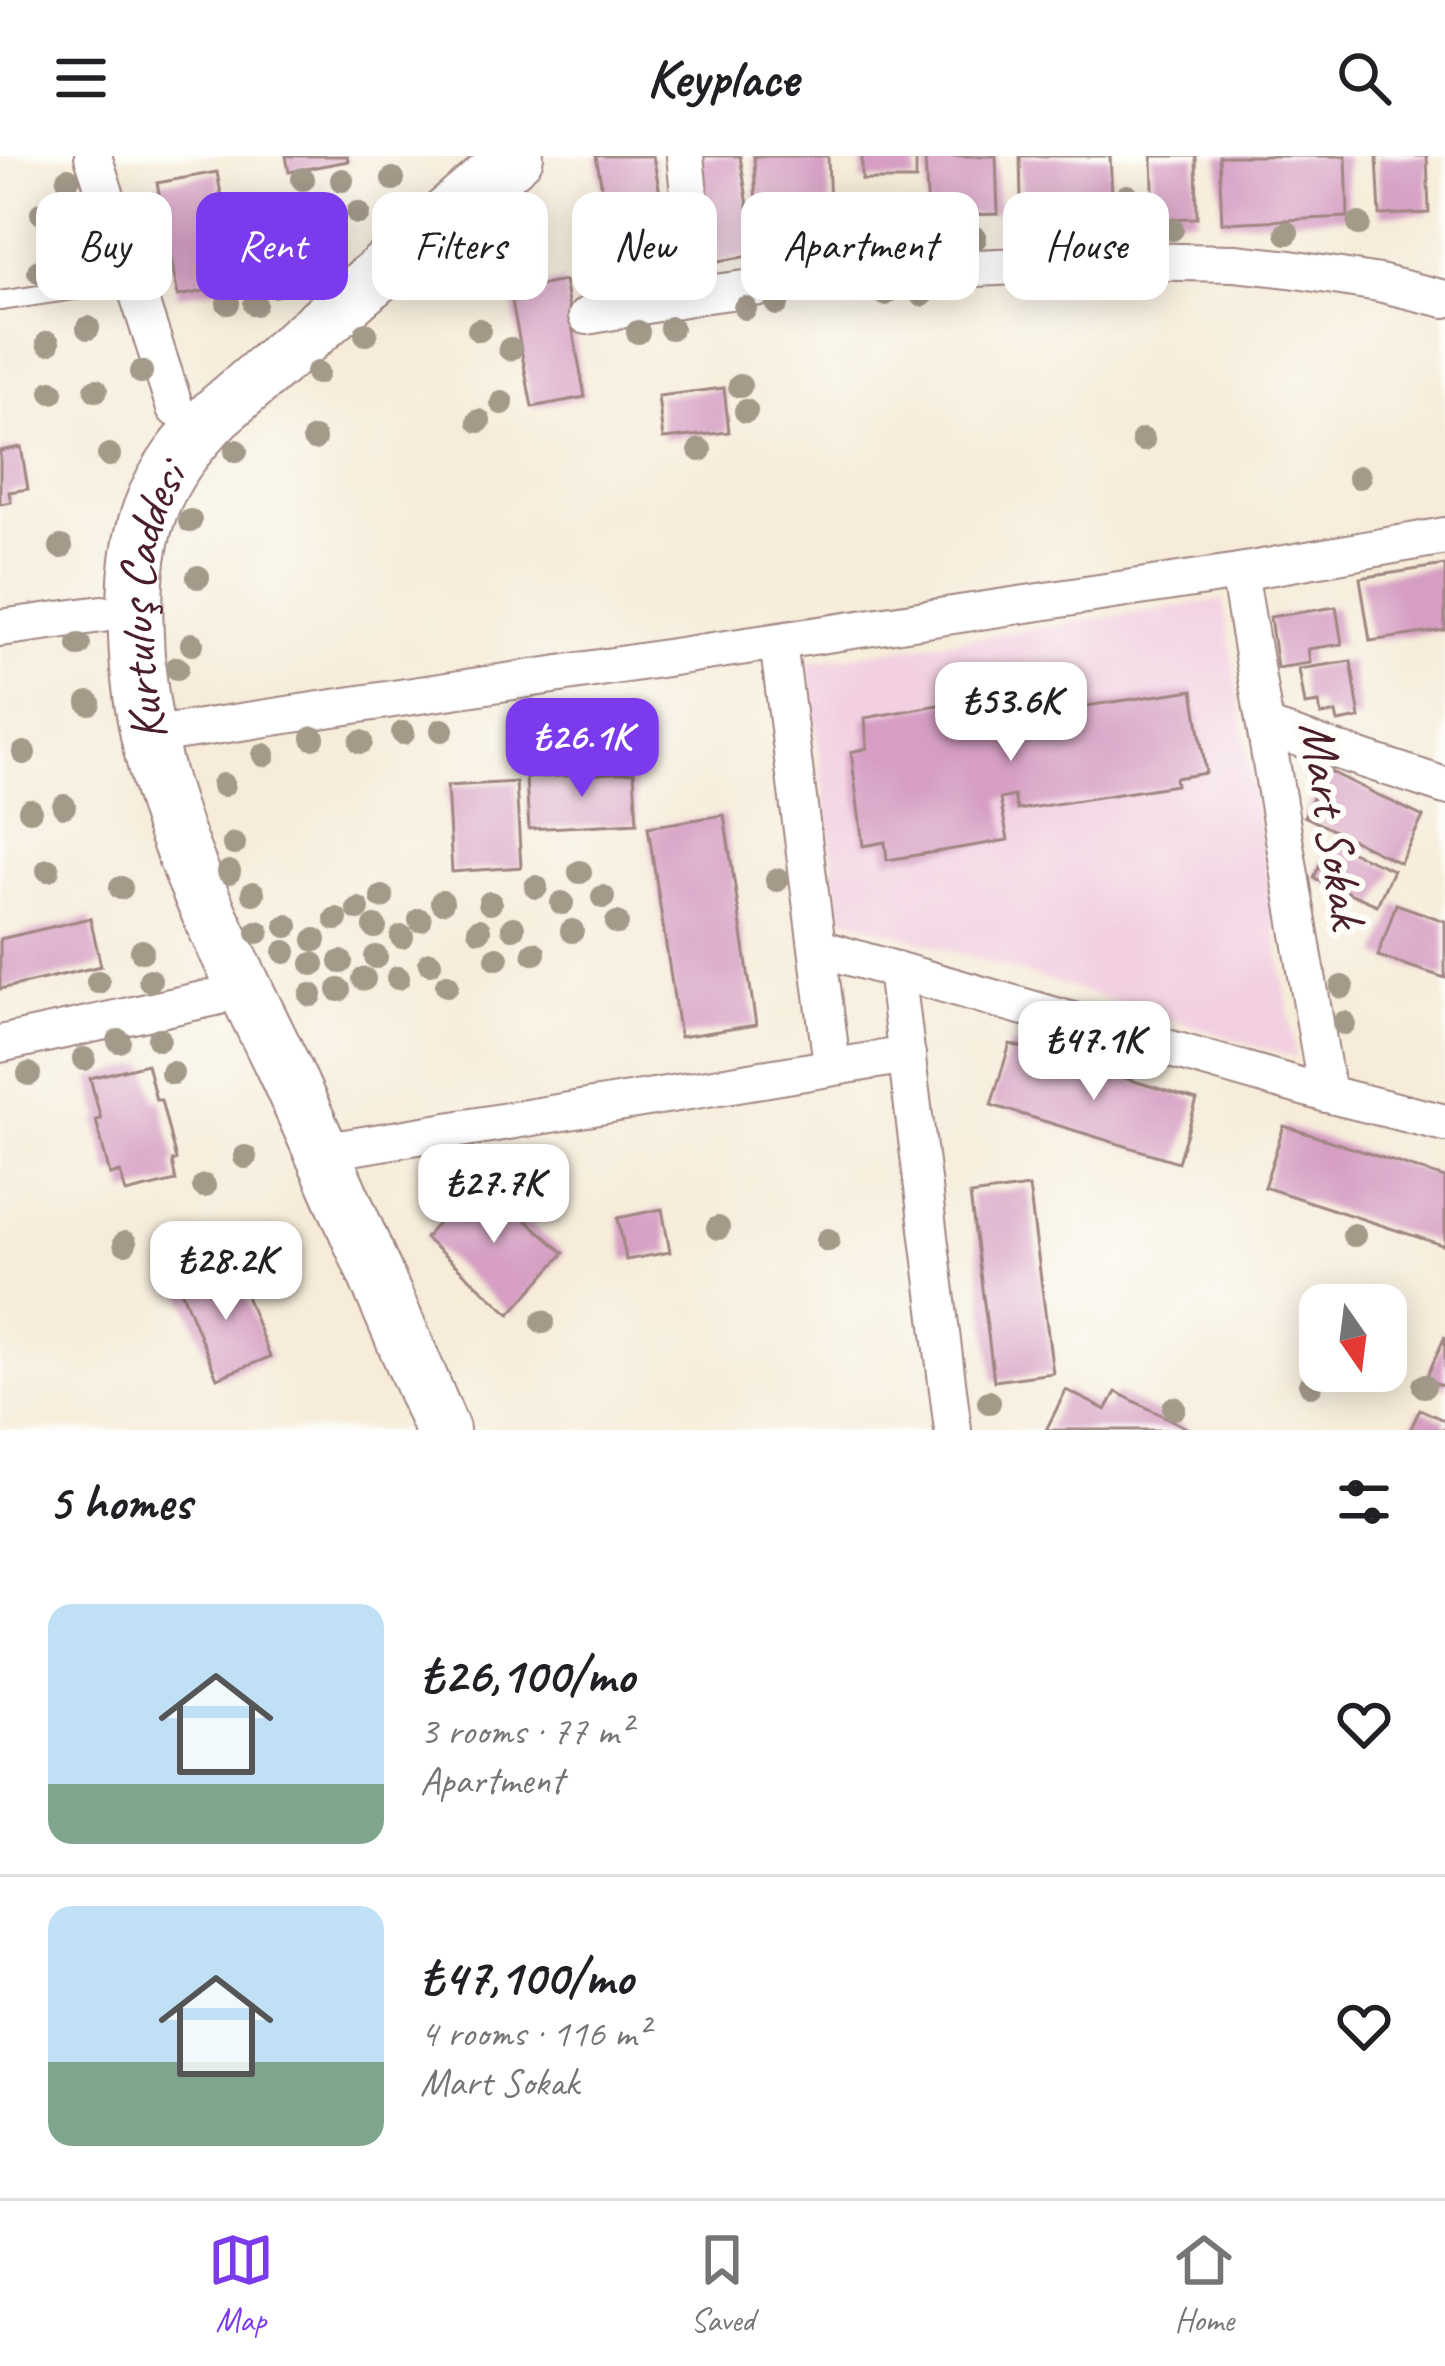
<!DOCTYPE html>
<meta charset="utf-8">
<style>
body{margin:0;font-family:Caveat,sans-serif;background:#f6f6f6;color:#202124;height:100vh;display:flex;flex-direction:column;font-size:45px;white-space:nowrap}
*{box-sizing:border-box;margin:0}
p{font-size:39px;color:#757577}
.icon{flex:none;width:66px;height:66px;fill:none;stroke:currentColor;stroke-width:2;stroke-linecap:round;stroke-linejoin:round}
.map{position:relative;height:1274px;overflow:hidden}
.drawer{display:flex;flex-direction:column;background:#fff;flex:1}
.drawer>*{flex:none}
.hud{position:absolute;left:36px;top:36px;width:1374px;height:108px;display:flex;gap:24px}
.needle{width:78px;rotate:166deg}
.controls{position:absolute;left:1299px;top:1128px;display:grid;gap:24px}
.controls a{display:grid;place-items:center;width:108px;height:108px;border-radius:24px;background:#fff;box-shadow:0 6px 30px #0003;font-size:60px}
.price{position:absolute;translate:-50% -102px;padding:0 27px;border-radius:24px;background:#fff;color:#222;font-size:39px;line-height:78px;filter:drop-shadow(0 3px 6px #0008)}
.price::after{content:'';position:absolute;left:50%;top:72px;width:36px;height:27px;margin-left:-18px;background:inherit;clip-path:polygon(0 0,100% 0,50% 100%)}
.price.current{background:#7c3aed;color:#fff}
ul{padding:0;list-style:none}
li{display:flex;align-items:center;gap:36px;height:300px;padding:0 48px}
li+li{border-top:3px solid #e0e0e0}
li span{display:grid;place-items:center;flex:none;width:336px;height:240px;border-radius:24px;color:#555}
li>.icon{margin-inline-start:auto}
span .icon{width:144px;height:144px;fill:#fffc;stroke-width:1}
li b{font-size:51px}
h2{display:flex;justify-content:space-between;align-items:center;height:144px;padding:0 48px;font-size:51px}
.tag{padding:0 42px;border-radius:24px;background:#fff;box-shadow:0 6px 30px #0003;font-size:42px;line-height:108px}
.tag.current{background:#7c3aed;color:#fff}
header{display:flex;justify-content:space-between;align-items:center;height:156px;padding:0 48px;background:#fff;font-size:54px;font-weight:600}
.tabs{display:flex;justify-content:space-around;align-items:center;height:168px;border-top:3px solid #e0e0e0;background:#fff;font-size:33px;color:#757577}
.tabs a{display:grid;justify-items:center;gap:6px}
.tabs .current{color:#7c3aed}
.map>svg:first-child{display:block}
.built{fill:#f2cfe1}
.building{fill:#d69ec3}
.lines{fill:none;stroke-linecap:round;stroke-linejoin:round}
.service-casing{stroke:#a08682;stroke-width:22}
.minor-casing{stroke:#a08682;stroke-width:40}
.primary-casing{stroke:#a08682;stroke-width:58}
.service{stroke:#fff;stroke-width:18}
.minor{stroke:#fff;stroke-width:36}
.primary{stroke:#fff;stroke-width:54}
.tree{fill:#a49a8a}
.labels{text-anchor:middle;stroke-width:12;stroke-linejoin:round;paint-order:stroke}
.street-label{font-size:51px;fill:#4a1f2b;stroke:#fdfcf7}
</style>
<header><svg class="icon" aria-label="menu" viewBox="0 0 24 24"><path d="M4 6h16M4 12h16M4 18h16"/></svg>Keyplace<svg class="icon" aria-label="search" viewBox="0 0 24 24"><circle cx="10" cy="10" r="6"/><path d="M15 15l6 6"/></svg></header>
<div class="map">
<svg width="1445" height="1274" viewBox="0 0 1445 1274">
<rect width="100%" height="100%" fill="#fdfcf7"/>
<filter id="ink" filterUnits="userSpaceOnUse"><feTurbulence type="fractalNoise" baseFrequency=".00833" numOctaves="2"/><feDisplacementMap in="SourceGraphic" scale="24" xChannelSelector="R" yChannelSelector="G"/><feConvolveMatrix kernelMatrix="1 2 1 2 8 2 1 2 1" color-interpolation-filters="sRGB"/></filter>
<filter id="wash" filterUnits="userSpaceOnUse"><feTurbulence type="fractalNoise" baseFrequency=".004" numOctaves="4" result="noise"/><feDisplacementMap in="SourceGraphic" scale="48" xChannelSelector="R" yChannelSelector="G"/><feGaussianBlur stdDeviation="2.7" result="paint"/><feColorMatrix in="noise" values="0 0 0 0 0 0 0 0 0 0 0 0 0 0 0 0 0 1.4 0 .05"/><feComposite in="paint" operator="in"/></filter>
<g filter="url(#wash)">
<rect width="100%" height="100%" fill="#f6ecd9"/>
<path class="built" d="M1223,444L1296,902L840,760L808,507Z"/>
<g id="blocks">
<g class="building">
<path d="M286,0H347L348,5L289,16Z"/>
<path d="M596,0H653L675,118L620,128Z"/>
<path d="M694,0H740L756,99L712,106Z"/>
<path d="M754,0H828L830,53H825L826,78L757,81Z"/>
<rect x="862" y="0" width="54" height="24"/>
<path d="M925,0H996L998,58L928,60Z"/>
<path d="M1020,0H1110L1112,39L1021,43Z"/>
<path d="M1152,0H1196L1197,62L1154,63Z"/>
<path d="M1219,0H1346L1348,61L1222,67Z"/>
<path d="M1377,0H1427L1429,57L1380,59Z"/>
<path d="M217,16L237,129L178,140L157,27Z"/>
<path d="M517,40L538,64L506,93L484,70Z"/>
<path d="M564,125L585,241L532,251L510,135Z"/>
<path d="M724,232L729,276L663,283L658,240Z"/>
<path d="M21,291L28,333L9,336L11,346L0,348V295Z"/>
<path d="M1445,409V474L1370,485L1360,422Z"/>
<path d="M1336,451L1342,488L1308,493L1310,507L1277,512L1270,461Z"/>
<path d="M1351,505L1360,562L1338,566L1336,557L1321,559L1319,547L1305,549L1299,513Z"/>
<path d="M1022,534L1026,559L1193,534L1206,617L1175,622L1176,629L1017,654L1014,640L1000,643L1008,684L887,704L885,686L863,690L851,596L867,592L865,562Z"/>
<path d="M1327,614L1423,661L1400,707L1304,660Z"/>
<path d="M634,616L637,667L529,673L526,622Z"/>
<path d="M516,626L521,711L452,716L447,630Z"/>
<path d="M724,659L756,869L680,881L648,671Z"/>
<path d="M1329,686L1393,714L1377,749L1314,722Z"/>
<path d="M1396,748L1445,765V822L1378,800Z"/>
<path d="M90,762L101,810L0,833V783Z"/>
<path d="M1010,888L1197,944L1178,1006L991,949Z"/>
<path d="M147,908L156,944H161L176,1004L172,1005L176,1025L126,1037L120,1016L110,1019L96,964L101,963L90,922Z"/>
<path d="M1284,970L1445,1022V1090L1264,1031Z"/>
<path d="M477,1022L564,1097L510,1158L425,1082Z"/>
<path d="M1029,1031L1053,1217L994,1225L970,1039Z"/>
<path d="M662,1053L670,1096L626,1104L618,1062Z"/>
<path d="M235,1112L270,1201L217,1222L181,1134Z"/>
<path d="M1445,1180V1231L1426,1223Z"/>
<path d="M1066,1234L1106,1254L1116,1236L1191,1274H1046Z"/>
<path d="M1420,1253L1445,1265V1274H1410Z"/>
</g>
</g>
</g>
<g filter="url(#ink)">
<use href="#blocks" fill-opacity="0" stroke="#a08682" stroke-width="3"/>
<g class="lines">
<g class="service-casing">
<path id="service" d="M0,145L133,125"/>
</g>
<g class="minor-casing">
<g id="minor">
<path d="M93,0L175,252"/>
<path d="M685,0L700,139"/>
<path d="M587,160L700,139L865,117L1127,105L1235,107L1290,113L1379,127L1445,143"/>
<path d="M1239,416L1327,938"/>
<path d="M0,472L102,458"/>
<path d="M778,486L832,909"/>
<path d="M1266,571L1445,630"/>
<path d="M147,580L1239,416L1445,380"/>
<path d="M819,792L1327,938L1445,967"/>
<path d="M896,814L953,1274"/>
<path d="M0,888L216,841"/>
<path d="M321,996L907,899"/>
</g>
</g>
<g class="primary-casing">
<g id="primary">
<path id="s1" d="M442,1274C391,1154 340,1034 285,915C217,772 141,643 136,480C134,437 135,395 150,354C164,316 188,287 216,258L516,0"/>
</g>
</g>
<use href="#service" class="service"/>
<use href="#minor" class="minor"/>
<use href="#primary" class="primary"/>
</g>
<g class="tree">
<circle cx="68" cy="23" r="12"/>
<circle cx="303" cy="23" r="12"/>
<circle cx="393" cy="23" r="12"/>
<circle cx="342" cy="24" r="12"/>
<circle cx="1127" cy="40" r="12"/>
<circle cx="1071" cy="53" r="12"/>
<circle cx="78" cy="55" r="12"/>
<circle cx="42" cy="57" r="12"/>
<circle cx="358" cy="57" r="12"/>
<circle cx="1359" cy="68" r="12"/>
<circle cx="1098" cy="69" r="12"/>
<circle cx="1047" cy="70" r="12"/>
<circle cx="1139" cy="72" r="12"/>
<circle cx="1172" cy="73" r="12"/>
<circle cx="1287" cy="77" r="12"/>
<circle cx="942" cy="82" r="12"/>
<circle cx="975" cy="82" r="12"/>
<circle cx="329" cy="86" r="12"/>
<circle cx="55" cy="93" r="12"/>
<circle cx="39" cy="115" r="12"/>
<circle cx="274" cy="130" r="12"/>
<circle cx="885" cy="138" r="12"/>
<circle cx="922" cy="139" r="12"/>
<circle cx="228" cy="147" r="12"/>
<circle cx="255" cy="148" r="12"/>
<circle cx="777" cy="148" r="12"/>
<circle cx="745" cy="152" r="12"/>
<circle cx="88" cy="172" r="12"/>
<circle cx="671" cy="172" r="12"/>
<circle cx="479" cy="174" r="12"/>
<circle cx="638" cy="176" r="12"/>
<circle cx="366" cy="178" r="12"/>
<circle cx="48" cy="187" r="12"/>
<circle cx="510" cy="193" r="12"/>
<circle cx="141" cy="216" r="12"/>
<circle cx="317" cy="217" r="12"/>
<circle cx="740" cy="230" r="12"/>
<circle cx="96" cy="234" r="12"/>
<circle cx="52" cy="236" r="12"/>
<circle cx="502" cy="247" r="12"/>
<circle cx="746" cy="255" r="12"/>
<circle cx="479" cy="265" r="12"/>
<circle cx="314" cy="283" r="12"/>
<circle cx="1143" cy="284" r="12"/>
<circle cx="700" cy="294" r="12"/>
<circle cx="236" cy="295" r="12"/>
<circle cx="109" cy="299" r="12"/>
<circle cx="1359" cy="321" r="12"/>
<circle cx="190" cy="365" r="12"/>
<circle cx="61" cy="391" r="12"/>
<circle cx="198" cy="421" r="12"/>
<circle cx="192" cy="488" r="12"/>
<circle cx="79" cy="489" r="12"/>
<circle cx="177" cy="512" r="12"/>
<circle cx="89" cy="547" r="12"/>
<circle cx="442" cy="574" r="12"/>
<circle cx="403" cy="577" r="12"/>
<circle cx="313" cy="582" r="12"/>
<circle cx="361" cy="586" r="12"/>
<circle cx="24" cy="597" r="12"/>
<circle cx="264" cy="599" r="12"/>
<circle cx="223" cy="629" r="12"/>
<circle cx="64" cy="650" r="12"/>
<circle cx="30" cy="654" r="12"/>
<circle cx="234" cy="688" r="12"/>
<circle cx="48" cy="714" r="12"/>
<circle cx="229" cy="716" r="12"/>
<circle cx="580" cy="716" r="12"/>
<circle cx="777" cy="724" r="12"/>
<circle cx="536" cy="731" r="12"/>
<circle cx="121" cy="732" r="12"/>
<circle cx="253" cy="737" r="12"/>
<circle cx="382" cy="741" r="12"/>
<circle cx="603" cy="741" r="12"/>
<circle cx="442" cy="746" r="12"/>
<circle cx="490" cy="747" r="12"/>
<circle cx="562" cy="747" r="12"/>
<circle cx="358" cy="753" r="12"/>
<circle cx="336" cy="763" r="12"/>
<circle cx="420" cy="764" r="12"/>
<circle cx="617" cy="767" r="12"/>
<circle cx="287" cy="770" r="12"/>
<circle cx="375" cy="771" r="12"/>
<circle cx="513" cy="772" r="12"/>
<circle cx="479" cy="774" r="12"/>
<circle cx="572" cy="775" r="12"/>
<circle cx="258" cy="776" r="12"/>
<circle cx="402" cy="781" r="12"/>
<circle cx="315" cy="784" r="12"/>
<circle cx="142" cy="795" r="12"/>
<circle cx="285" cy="796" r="12"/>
<circle cx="534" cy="797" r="12"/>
<circle cx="376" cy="801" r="12"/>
<circle cx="497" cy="802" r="12"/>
<circle cx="341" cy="806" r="12"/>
<circle cx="430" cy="807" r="12"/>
<circle cx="313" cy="808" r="12"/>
<circle cx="398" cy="822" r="12"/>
<circle cx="364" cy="823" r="12"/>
<circle cx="150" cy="824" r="12"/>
<circle cx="98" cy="826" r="12"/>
<circle cx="447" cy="829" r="12"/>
<circle cx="1342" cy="831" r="12"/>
<circle cx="339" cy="834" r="12"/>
<circle cx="311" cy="839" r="12"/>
<circle cx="1344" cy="867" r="12"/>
<circle cx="159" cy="883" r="12"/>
<circle cx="119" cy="885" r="12"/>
<circle cx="84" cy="903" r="12"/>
<circle cx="172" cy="917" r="12"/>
<circle cx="29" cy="918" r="12"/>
<circle cx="245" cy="1001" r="12"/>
<circle cx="204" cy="1030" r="12"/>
<circle cx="718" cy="1072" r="12"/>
<circle cx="1354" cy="1079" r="12"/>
<circle cx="828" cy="1084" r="12"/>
<circle cx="125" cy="1087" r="12"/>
<circle cx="543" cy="1166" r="12"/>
<circle cx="1311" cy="1229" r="12"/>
<circle cx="1424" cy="1230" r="12"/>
<circle cx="989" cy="1246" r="12"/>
<circle cx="1174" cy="1252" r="12"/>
</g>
</g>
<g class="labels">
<g class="street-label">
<text dy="18" stroke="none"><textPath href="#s1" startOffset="891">Kurtuluş Caddesi</textPath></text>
<text transform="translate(1334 668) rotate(81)" y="18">Mart Sokak</text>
</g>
</g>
</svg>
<div class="controls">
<a><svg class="needle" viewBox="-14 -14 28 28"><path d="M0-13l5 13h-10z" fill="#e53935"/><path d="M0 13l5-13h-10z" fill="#757577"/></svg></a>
</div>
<b class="price" style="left:1011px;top:608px">₺53.6K</b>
<b class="price current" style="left:582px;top:644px">₺26.1K</b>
<b class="price" style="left:1094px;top:947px">₺47.1K</b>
<b class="price" style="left:494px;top:1090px">₺27.7K</b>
<b class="price" style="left:226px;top:1167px">₺28.2K</b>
<div class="hud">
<a class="tag">Buy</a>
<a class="tag current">Rent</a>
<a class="tag">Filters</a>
<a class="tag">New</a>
<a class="tag">Apartment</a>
<a class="tag">House</a>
</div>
</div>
<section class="drawer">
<h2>5 homes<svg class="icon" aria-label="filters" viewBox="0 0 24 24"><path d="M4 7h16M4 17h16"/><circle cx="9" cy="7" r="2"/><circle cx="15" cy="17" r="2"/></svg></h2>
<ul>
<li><span style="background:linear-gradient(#bfe0f5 75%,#7fa58c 0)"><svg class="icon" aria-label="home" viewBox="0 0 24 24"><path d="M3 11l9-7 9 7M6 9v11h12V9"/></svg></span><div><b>₺26,100/mo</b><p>3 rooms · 77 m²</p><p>Apartment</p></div><svg class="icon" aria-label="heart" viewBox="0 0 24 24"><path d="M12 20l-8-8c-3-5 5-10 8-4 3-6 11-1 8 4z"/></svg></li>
<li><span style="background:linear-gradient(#bfe0f5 65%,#7fa58c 0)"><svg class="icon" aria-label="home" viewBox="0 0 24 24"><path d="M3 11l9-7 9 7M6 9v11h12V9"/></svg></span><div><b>₺47,100/mo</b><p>4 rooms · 116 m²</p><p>Mart Sokak</p></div><svg class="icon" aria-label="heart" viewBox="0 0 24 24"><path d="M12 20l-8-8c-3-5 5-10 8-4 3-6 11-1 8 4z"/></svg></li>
</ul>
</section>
<nav class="tabs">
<a class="current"><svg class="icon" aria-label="map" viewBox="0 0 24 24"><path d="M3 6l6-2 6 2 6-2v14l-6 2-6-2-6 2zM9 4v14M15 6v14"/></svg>Map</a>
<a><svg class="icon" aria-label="saved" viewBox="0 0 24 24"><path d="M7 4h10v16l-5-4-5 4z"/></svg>Saved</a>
<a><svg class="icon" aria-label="home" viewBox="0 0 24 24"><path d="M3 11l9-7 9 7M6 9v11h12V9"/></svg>Home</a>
</nav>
